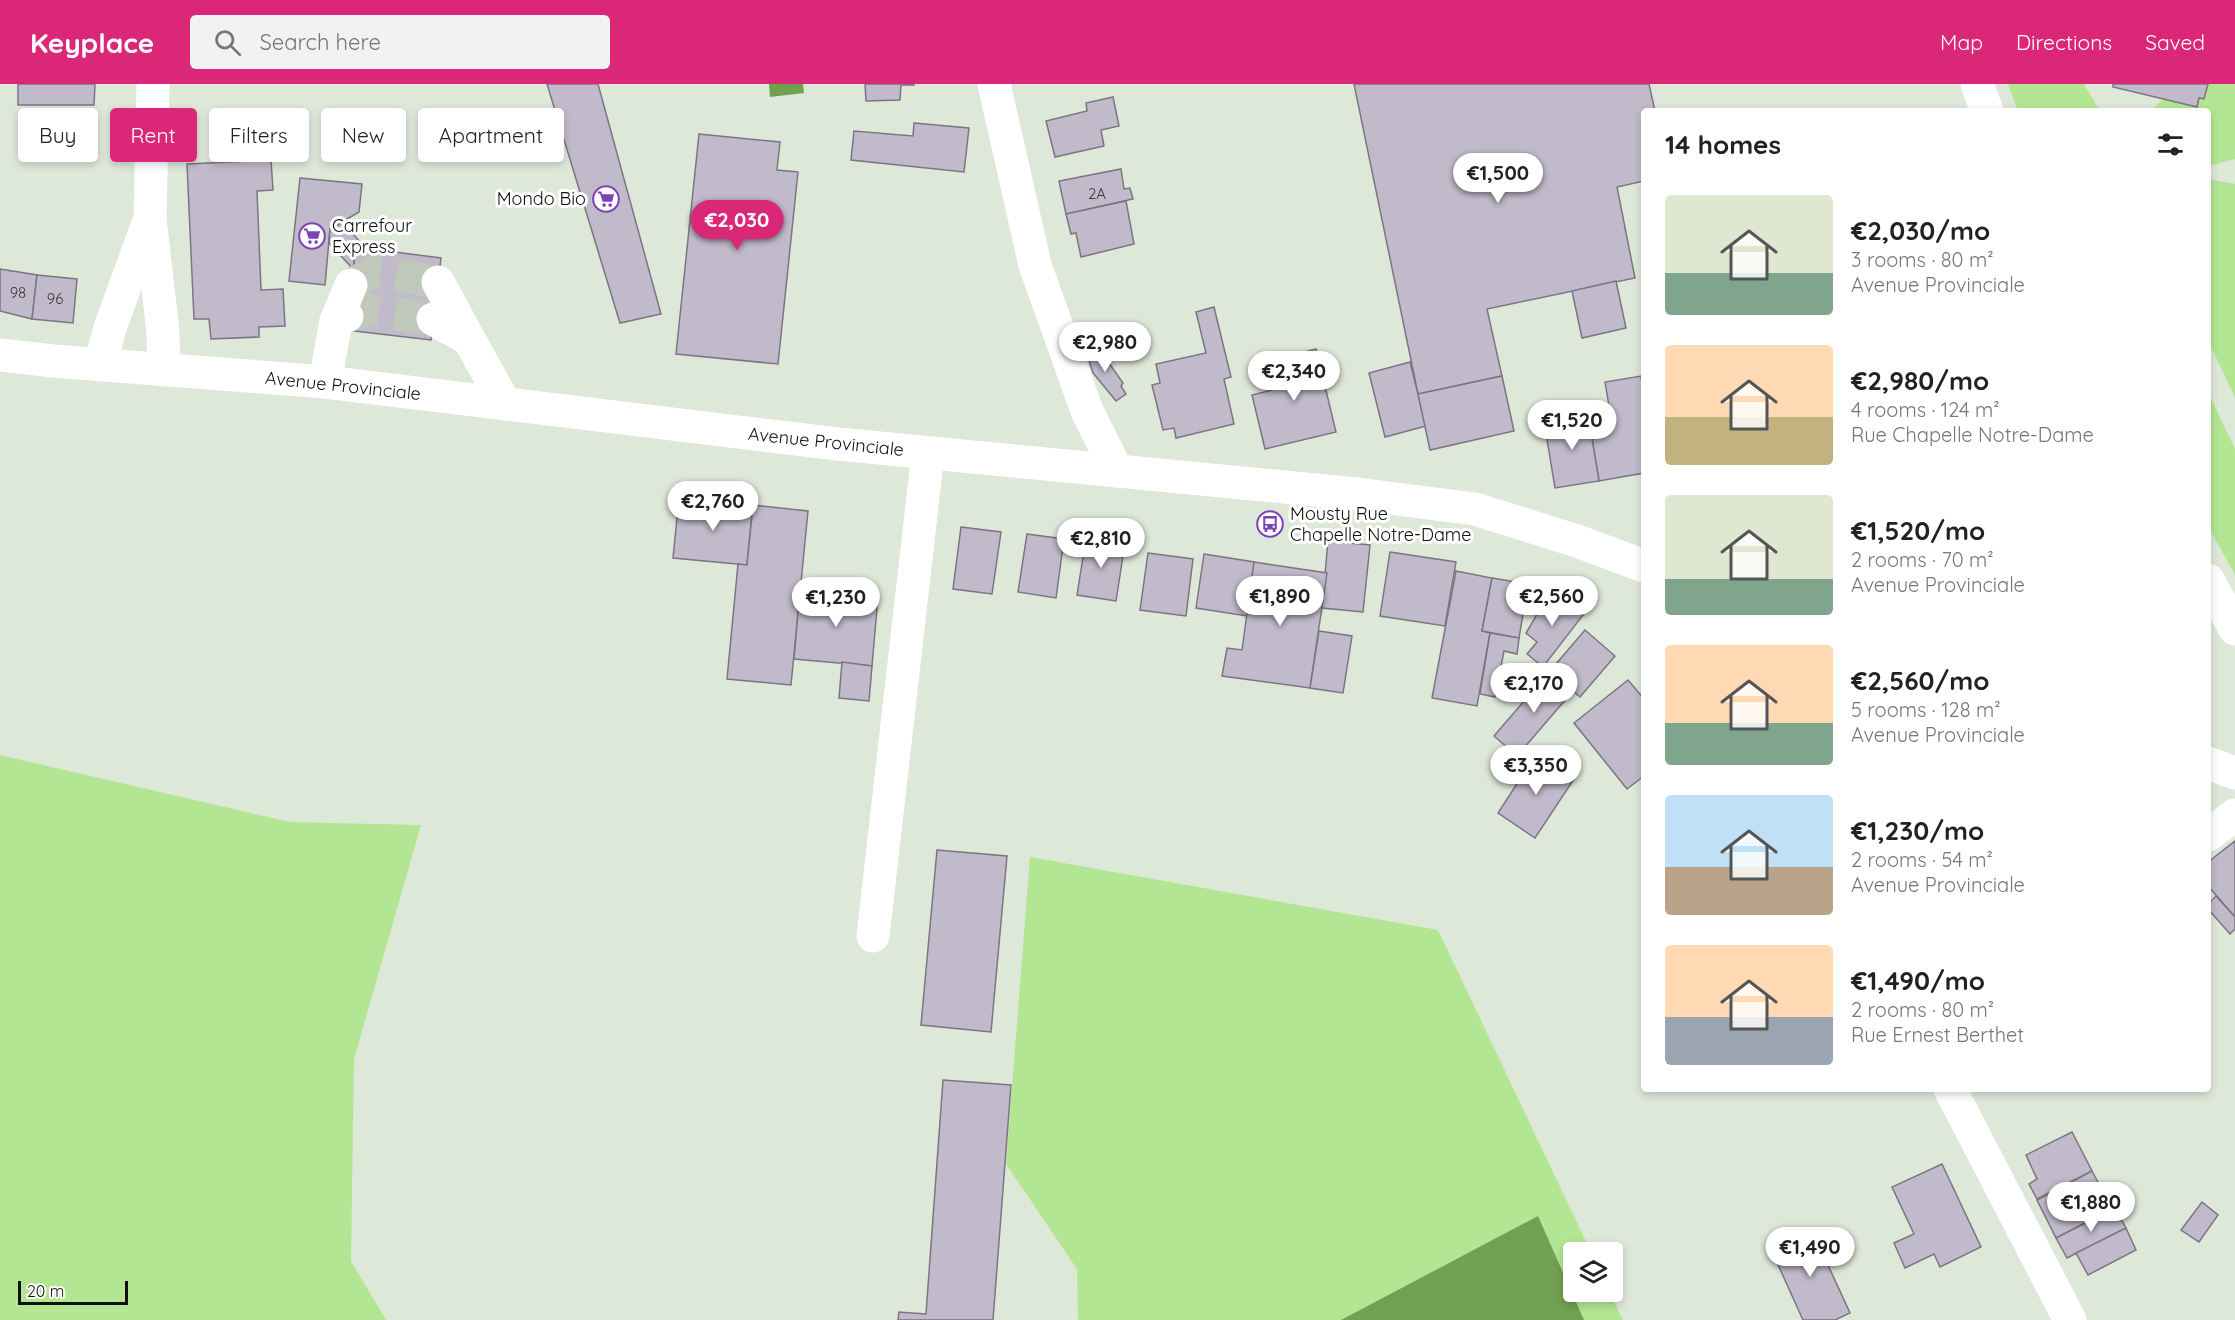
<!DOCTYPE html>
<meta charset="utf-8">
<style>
body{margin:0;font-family:Quicksand,sans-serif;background:#f2f2f2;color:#222;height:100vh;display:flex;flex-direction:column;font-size:22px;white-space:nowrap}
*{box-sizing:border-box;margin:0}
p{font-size:20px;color:#767676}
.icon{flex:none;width:33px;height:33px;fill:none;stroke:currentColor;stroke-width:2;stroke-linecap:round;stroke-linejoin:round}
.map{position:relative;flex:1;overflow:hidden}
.sheet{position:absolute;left:1641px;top:24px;width:570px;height:984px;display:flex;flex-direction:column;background:#fff;border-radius:6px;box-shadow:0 3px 9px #0003}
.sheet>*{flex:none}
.hud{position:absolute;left:18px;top:24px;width:570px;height:54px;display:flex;gap:12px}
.controls{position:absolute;left:1563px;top:1158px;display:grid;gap:12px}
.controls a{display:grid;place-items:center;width:60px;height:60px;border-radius:6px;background:#fff;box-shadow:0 3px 9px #0003;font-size:30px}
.scale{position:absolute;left:18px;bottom:15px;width:110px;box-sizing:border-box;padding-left:6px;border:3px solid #0d100b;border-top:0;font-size:16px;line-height:21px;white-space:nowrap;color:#0d100b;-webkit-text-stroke:4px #fff;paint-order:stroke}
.price{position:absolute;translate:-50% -51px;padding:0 14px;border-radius:21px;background:#fff;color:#222;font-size:20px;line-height:39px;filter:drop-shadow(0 2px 3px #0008)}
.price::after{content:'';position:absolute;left:50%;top:36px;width:18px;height:14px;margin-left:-9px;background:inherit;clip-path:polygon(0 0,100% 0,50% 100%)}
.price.active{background:#db2777;color:#fff}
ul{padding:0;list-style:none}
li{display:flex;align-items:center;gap:18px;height:150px;padding:0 24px}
li span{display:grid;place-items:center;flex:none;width:168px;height:120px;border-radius:6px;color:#555}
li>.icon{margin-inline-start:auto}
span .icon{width:72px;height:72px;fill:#fffc;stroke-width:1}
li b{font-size:26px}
h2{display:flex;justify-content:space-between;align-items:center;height:72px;padding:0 24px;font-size:26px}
.pill{padding:0 21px;border-radius:6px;background:#fff;box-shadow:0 3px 9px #0003;font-size:21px;line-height:54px}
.pill.active{background:#db2777;color:#fff}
header{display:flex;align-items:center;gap:36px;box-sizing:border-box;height:84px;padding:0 30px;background:#db2777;color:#fff}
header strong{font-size:28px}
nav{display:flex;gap:33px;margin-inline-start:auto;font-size:21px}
.search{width:420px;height:54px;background:#f2f2f2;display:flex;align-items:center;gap:15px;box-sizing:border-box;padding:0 21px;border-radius:6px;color:#767676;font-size:22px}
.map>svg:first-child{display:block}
.green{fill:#b2e693}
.water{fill:#70a150}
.building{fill:#c0baca;stroke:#7b7583;stroke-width:1.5}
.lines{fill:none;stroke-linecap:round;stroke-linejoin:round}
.minor-tunnel{stroke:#bfc8ba;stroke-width:33;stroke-dasharray:33 16;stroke-linecap:butt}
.minor{stroke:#fff;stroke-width:33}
.major{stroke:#fff;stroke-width:33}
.labels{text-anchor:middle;stroke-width:6;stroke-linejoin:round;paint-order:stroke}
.number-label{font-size:15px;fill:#3a3a3b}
.poi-label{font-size:18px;fill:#0d100b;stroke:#fff;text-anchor:start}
.street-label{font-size:18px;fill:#0d100b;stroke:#fff}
</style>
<header>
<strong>Keyplace</strong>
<div class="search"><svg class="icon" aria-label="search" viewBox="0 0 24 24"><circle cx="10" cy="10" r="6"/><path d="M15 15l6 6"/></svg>Search here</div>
<nav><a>Map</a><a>Directions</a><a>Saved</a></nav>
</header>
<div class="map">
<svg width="2235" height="1236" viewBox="0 0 2235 1236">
<rect width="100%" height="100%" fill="#dee8d9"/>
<g class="green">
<path d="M2008,0H2084L2100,27H2018Z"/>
<path d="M2177,0H2235V75L2208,82V27H2151Z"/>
<path d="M2208,95L2235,100V314L2208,256Z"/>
<path d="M2208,308L2235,365V491L2208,442Z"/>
<path d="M0,671L290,738L421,741L354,975L351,1177L386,1236H0Z"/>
<path d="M1030,773L1438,846L1591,1168H1574V1208H1609L1623,1236H1078L1077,1185L1006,1080Z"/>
</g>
<g class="water">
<path d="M769,0H803L804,9L770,13Z"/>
<path d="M1538,1132L1584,1236H1341Z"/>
</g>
<g class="building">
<path d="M18,0H95L94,21H18Z"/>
<path d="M547,0H598L661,230L620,239Z"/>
<path d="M865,0H914V1H901L900,16L866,17Z"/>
<path d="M1354,0H1649L1655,27H1644V97L1617,103L1635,194L1487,225L1502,292L1418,310Z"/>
<path d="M2113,0H2208L2204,15L2199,14L2197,23L2113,3Z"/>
<path d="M1113,13L1119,42L1101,46L1104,62L1055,73L1046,37L1087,27L1086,19Z"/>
<path d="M914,39L969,44L964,88L851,76L854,47L913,52Z"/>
<path d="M699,50L780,58L777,86L798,88L778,280L676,270Z"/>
<path d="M271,76L273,106L257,107L261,206L283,205L285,242L259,243V253L211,255L209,235H194L187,80Z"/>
<path d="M1121,85L1124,105L1130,104L1133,115L1066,130L1059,97Z"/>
<path d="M300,94L362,100L359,128L330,145L325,201L289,197Z"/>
<path d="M1126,117L1134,160L1081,173L1076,149L1071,150L1066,130Z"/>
<path d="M343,138L366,165L356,163L353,185L329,159L330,145Z"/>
<path d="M356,163L441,174L431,256L346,246Z"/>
<path d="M0,185L37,191L32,235L0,227Z"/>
<path d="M37,191L77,195L73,239L32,235Z"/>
<path d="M1616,197L1626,244L1582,254L1572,207Z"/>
<path d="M1214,223L1231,293L1224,295L1234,340L1176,354L1174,344L1163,346L1152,301L1160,299L1156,280L1206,269L1196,228Z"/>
<path d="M1097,262L1123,299L1121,302L1126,310L1116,317L1093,289L1086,267Z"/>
<path d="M1316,265L1336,348L1265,365L1252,311L1272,306L1266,278Z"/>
<path d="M1410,278L1426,342L1385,353L1369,289Z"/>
<path d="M1502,292L1514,347L1430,366L1418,310Z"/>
<path d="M1641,292L1644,314V389L1599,397L1588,330L1610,328L1605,298Z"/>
<path d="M1588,330L1599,397L1555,404L1544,337Z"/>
<path d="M679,414L753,421L747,481L673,474Z"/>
<path d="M753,421L808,427L791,601L727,595L738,480L747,481Z"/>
<path d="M961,443L1001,448L992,510L953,505Z"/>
<path d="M1027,450L1064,455L1056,514L1018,508Z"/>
<path d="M1086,454L1125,459L1116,517L1077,511Z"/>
<path d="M1328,457L1370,461L1363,528L1322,524Z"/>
<path d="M1390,468L1456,478L1445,542L1380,532Z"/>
<path d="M1148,469L1193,475L1186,532L1140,526Z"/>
<path d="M1204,470L1254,478L1247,532L1196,524Z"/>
<path d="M1254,478L1327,489L1310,604L1222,592L1227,564L1242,566Z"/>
<path d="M1456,487L1492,494L1482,547L1490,549L1477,622L1432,614Z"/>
<path d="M1492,494L1528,500L1519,554L1482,547Z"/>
<path d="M800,506L878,513L872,582L794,575Z"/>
<path d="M1551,506L1583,531L1543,583L1527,570L1537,558L1526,549Z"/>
<path d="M1585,546L1615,572L1580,613L1550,587Z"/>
<path d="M1319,547L1352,552L1343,609L1310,604Z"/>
<path d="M1490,549L1519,554L1517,570L1504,567L1495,613L1480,610Z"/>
<path d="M842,578L872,582L869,617L839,614Z"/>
<path d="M1550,587L1573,607L1517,672L1494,652Z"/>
<path d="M1628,596L1644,615V692L1627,705L1574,639Z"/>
<path d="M1536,670L1574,695L1535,754L1498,729Z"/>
<path d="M2235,757V833L2208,802V778Z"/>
<path d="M937,766L1007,772L991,948L921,941Z"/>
<path d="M2216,812L2235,833V845L2230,850L2208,825V820Z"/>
<path d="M943,996L1011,1001L993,1236H898L899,1228L926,1230Z"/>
<path d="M2072,1048L2092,1087L2037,1115L2029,1100L2037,1095L2026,1071Z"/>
<path d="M1942,1080L1981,1163L1940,1183L1934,1170L1905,1184L1894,1159L1914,1150L1892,1103Z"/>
<path d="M2092,1087L2112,1125L2056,1154L2037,1116Z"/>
<path d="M2202,1118L2218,1131L2199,1158L2181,1146Z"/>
<path d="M2115,1124L2126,1144L2067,1174L2056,1154Z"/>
<path d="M1811,1144L1850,1229L1835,1236H1803L1770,1163Z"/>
<path d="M2126,1144L2136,1166L2088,1191L2076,1169Z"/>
</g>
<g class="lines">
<g class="minor-tunnel">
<path d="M351,201L374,188L438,198"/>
<path d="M347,232L368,226L433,235"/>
</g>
<g class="minor">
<path d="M153,0L150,135L163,248L164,286"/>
<path d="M994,0L1035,181L1087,327L1117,387"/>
<path d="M1977,0L1987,27"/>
<path d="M438,198L469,255"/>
<path d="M433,235L469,255L505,320"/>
<path d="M336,237L351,201"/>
<path d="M100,281L110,244L147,142"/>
<path d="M325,298L336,237L347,232"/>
<path d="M2208,496L2235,545"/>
<path d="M2208,751L2235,731"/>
<path d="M873,852L928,369"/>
<path d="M1950,1005L2070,1236"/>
</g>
<g class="major">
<path d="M0,271L53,277L325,298L838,360L1357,410L1475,425L1577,457L1644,482"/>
<path d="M2208,679L2235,689"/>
</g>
</g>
<defs>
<g id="supermarket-ring" transform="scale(1.35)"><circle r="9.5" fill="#fff" stroke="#7d42b8" stroke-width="1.5"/><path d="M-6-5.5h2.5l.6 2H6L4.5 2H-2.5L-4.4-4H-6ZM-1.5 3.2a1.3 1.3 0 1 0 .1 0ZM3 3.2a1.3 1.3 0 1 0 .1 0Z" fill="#7d42b8"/></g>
<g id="bus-ring" transform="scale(1.35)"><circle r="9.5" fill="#fff" stroke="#7d42b8" stroke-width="1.5"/><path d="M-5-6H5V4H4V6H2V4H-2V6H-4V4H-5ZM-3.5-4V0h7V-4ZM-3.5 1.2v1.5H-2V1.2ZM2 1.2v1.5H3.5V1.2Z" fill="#7d42b8"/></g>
</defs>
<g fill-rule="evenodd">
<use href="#supermarket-ring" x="606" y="115"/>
<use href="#supermarket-ring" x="312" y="152"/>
<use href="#bus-ring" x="1270" y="440"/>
</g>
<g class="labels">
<g class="number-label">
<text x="1097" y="115">2A</text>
<text x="18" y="214">98</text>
<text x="55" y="220">96</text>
</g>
<g class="poi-label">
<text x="586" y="121" text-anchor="end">Mondo Bio</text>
<text x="332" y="148">Carrefour<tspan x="332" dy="21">Express</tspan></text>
<text x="1290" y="436">Mousty Rue<tspan x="1290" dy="21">Chapelle Notre-Dame</tspan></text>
</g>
<g class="street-label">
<text transform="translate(343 302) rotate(6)" y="6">Avenue Provinciale</text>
<text transform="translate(826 358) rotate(6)" y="6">Avenue Provinciale</text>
</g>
</g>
</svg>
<div class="controls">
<a><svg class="icon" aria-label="layers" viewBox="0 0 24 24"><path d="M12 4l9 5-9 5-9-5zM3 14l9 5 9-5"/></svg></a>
</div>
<div class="scale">20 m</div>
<b class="price" style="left:1498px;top:120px">€1,500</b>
<b class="price active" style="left:737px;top:167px">€2,030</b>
<b class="price" style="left:1105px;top:289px">€2,980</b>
<b class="price" style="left:1294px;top:318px">€2,340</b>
<b class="price" style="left:1572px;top:367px">€1,520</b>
<b class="price" style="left:713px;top:448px">€2,760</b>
<b class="price" style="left:1101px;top:485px">€2,810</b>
<b class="price" style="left:1280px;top:543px">€1,890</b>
<b class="price" style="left:1552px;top:543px">€2,560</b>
<b class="price" style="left:836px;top:544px">€1,230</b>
<b class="price" style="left:1534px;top:630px">€2,170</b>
<b class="price" style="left:1536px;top:712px">€3,350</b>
<b class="price" style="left:2091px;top:1149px">€1,880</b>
<b class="price" style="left:1810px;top:1194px">€1,490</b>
<div class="hud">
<a class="pill">Buy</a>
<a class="pill active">Rent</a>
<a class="pill">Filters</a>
<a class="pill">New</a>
<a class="pill">Apartment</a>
</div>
<section class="sheet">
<h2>14 homes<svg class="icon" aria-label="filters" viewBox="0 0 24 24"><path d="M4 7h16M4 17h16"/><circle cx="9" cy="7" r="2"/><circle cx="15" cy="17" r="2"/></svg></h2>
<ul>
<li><span style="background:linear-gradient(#dfe7d0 65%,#7fa58c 0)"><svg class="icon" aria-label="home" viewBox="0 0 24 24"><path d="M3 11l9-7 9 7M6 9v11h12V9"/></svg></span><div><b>€2,030/mo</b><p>3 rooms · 80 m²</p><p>Avenue Provinciale</p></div></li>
<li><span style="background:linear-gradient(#ffd9b3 60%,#c2b280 0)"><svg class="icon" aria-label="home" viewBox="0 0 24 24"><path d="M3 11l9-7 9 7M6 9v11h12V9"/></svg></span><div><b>€2,980/mo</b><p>4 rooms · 124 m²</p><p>Rue Chapelle Notre-Dame</p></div></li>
<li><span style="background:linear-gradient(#dfe7d0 70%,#7fa58c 0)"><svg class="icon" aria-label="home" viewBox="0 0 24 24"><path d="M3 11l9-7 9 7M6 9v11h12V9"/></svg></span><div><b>€1,520/mo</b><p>2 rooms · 70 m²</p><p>Avenue Provinciale</p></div></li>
<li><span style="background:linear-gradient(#ffd9b3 65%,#7fa58c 0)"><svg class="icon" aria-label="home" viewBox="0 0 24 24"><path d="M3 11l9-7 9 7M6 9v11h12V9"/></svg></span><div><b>€2,560/mo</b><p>5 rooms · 128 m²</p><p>Avenue Provinciale</p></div></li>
<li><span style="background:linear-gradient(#bfe0f5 60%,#b9a48a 0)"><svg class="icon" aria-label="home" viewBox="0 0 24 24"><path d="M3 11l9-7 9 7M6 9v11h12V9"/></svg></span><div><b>€1,230/mo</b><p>2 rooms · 54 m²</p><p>Avenue Provinciale</p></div></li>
<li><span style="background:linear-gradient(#ffd9b3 60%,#9aa5b1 0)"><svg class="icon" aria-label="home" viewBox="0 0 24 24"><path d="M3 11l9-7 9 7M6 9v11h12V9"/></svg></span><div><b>€1,490/mo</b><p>2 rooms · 80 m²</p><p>Rue Ernest Berthet</p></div></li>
</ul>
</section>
</div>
